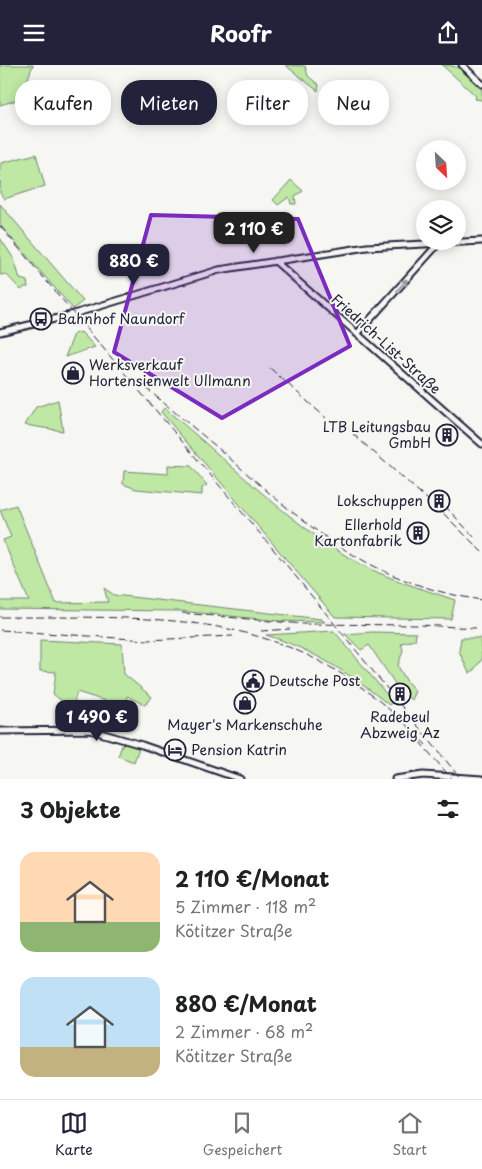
<!DOCTYPE html>
<html lang="de">
<meta charset="utf-8">
<style>
body{margin:0;font-family:"Playpen Sans",sans-serif;background:#f2f2f2;color:#202124;height:100vh;display:flex;flex-direction:column;font-size:19px;white-space:nowrap}
*{box-sizing:border-box;margin:0}
p{font-size:16px;color:#757577}
.icon{flex:none;width:28px;height:28px;fill:none;stroke:currentColor;stroke-width:2;stroke-linecap:round;stroke-linejoin:round}
.map{position:relative;height:714px;overflow:hidden}
.drawer{display:flex;flex-direction:column;background:#fff;flex:1}
.drawer>*{flex:none}
.banner{position:absolute;left:15px;top:15px;width:452px;height:45px;display:flex;gap:10px}
.needle{width:32px;rotate:155deg}
.buttons{position:absolute;left:416px;top:75px;display:grid;gap:10px}
.buttons a{display:grid;place-items:center;width:50px;height:50px;border-radius:50%;background:#fff;box-shadow:0 2px 12px #0003;font-size:25px}
.price{position:absolute;translate:-50% -42px;padding:0 11px;border-radius:10px;background:#22223b;color:#fff;font-size:16px;line-height:32px;filter:drop-shadow(0 1px 2px #0008)}
.price::after{content:'';position:absolute;left:50%;top:30px;width:15px;height:11px;margin-left:-8px;background:inherit;clip-path:polygon(0 0,100% 0,50% 100%)}
.price.selected{background:#222;color:#fff}
ul{padding:0;list-style:none}
li{display:flex;align-items:center;gap:15px;height:125px;padding:0 20px}
li span{display:grid;place-items:center;flex:none;width:140px;height:100px;border-radius:15px;color:#555}
li>.icon{margin-inline-start:auto}
span .icon{width:60px;height:60px;fill:#fffc;stroke-width:1}
li b{font-size:21px}
h2{display:flex;justify-content:space-between;align-items:center;height:60px;padding:0 20px;font-size:21px}
.tag{padding:0 18px;border-radius:20px;background:#fff;box-shadow:0 2px 12px #0003;font-size:18px;line-height:45px}
.tag.selected{background:#22223b;color:#fff}
header{display:flex;justify-content:space-between;align-items:center;height:65px;padding:0 20px;background:#22223b;color:#fff;font-size:22px;font-weight:700}
.tabs{display:flex;justify-content:space-around;align-items:center;height:70px;border-top:1px solid #e0e0e0;background:#fff;font-size:14px;color:#757577}
.tabs a{display:grid;justify-items:center;gap:2px}
.tabs .selected{color:#22223b}
.map>svg:first-child{display:block}
.green{fill:#bee8a4;stroke:#708570}
.lines{fill:none;stroke-linecap:round;stroke-linejoin:round}
.secondary-casing{stroke:#22223b;stroke-width:9}
.secondary{stroke:#f6f6f2;stroke-width:5}
.rail{stroke:#22223b;stroke-width:1;stroke-dasharray:8 4;stroke-linecap:butt}
.oneway{stroke:#9797a0}
.marked{fill:#7b2cbf;fill-opacity:0.2;stroke:#7b2cbf;stroke-width:4;stroke-linejoin:round}
.labels{text-anchor:middle;stroke-width:4;stroke-linejoin:round;paint-order:stroke}
.poi-label{font-size:14px;fill:#22223b;stroke:#f6f6f2;text-anchor:start}
.street-label{font-size:14px;fill:#22223b;stroke:#f6f6f2}
</style>
<header><svg class="icon" aria-label="menu" viewBox="0 0 24 24"><path d="M4 6h16M4 12h16M4 18h16"/></svg>Roofr<svg class="icon" aria-label="share" viewBox="0 0 24 24"><path d="M12 15V3M7 8l5-5 5 5M5 13v7h14v-7"/></svg></header>
<div class="map">
<svg width="482" height="714" viewBox="0 0 482 714">
<rect width="100%" height="100%" fill="#f6f6f2"/>
<filter id="ink" filterUnits="userSpaceOnUse"><feTurbulence type="fractalNoise" baseFrequency=".02" numOctaves="2"/><feDisplacementMap in="SourceGraphic" scale="10" xChannelSelector="R" yChannelSelector="G"/><feConvolveMatrix kernelMatrix="1 2 1 2 8 2 1 2 1" color-interpolation-filters="sRGB"/></filter>
<g filter="url(#ink)">
<g class="green">
<path d="M0,0H33L20,34L0,40Z"/>
<path d="M285,0L305,1L308,11L319,20L318,26Z"/>
<path d="M442,0C463,0 468,10 482,25V35L475,34L476,31Z"/>
<path d="M36,89L45,121L4,134L0,128L1,98Z"/>
<path d="M291,115L303,126L295,131L296,139H291L289,132L278,140L273,135Z"/>
<path d="M0,139L83,236L73,244L0,160Z"/>
<path d="M0,173L14,194L20,214L27,216L28,222H25L21,225L6,209L0,210Z"/>
<path d="M81,267L95,282L65,292L74,269Z"/>
<path d="M58,335L63,366L25,360L36,342Z"/>
<path d="M164,343C227,394 285,456 355,496C384,513 423,524 455,535L451,554L335,552L161,347Z"/>
<path d="M168,400L191,401L207,420L202,423V430L136,424L123,419L124,406L168,409Z"/>
<path d="M16,440L56,538L108,537L104,523L114,530L321,554L325,557L279,556L180,546L0,544V536H29L3,475L11,472L0,445Z"/>
<path d="M334,566L393,637L389,640C352,610 312,584 266,570Z"/>
<path d="M372,567L416,568L415,575L401,578L403,585L398,601L406,615L415,626L411,635L398,623L369,580L361,585L345,569Z"/>
<path d="M461,573H480L482,594L473,606L469,608L459,586Z"/>
<path d="M40,575L122,579L124,609L152,632L145,640L127,631L124,642L77,627L72,644L53,629L56,607L40,606Z"/>
<path d="M123,678L139,683L134,697L118,691Z"/>
</g>
<g class="lines">
<g class="secondary-casing">
<g id="secondary">
<path d="M462,0L482,19"/>
<path d="M275,196L482,379"/>
<path d="M0,267L67,251L219,205L367,182L482,176"/>
<path d="M357,269L439,178"/>
<path d="M0,666L90,665L142,680L240,714"/>
<path d="M395,714L423,710L482,714"/>
</g>
</g>
<use href="#secondary" class="secondary"/>
<g class="rail">
<path d="M0,161L284,497L461,714"/>
<path d="M270,303L326,353"/>
<path d="M136,314C165,340 196,364 226,390C306,461 371,519 482,535"/>
<path d="M353,369L444,449L482,487"/>
<path d="M444,440L477,475"/>
<path d="M182,548L303,559L420,560L476,563"/>
<path d="M0,552C174,553 296,541 426,680"/>
<path d="M0,565L147,575L233,571"/>
<path d="M261,566L290,564"/>
<path d="M419,676L452,714"/>
</g>
</g>
<defs><path id="oneway-shaft" d="M-6 0H5M1.5-3L5.5 0L1.5 3" fill="none" stroke-width="1.6" stroke-linecap="round" stroke-linejoin="round" transform="scale(1.25)"/></defs>
<use class="oneway" href="#oneway-shaft" transform="translate(402 220) rotate(-49)"/>
</g>
<path class="marked" d="M151,150L298,154L350,281L222,353L114,287Z"/>
<defs>
<g id="bus-ring" transform="scale(1.125)"><circle r="9.5" fill="#f6f6f2" stroke="#22223b" stroke-width="1.5"/><path d="M-5-6H5V4H4V6H2V4H-2V6H-4V4H-5ZM-3.5-4V0h7V-4ZM-3.5 1.2v1.5H-2V1.2ZM2 1.2v1.5H3.5V1.2Z" fill="#22223b"/></g>
<g id="shop-ring" transform="scale(1.125)"><circle r="9.5" fill="#f6f6f2" stroke="#22223b" stroke-width="1.5"/><path d="M-5-2.5h2.3a2.7 3.5 0 0 1 5.4 0H5L5.5 6h-11ZM-1.5-2.5h3a1.5 2.3 0 0 0-3 0Z" fill="#22223b"/></g>
<g id="building-ring" transform="scale(1.125)"><circle r="9.5" fill="#f6f6f2" stroke="#22223b" stroke-width="1.5"/><path d="M-4-6H4V6H1V3H-1V6H-4ZM-2.5-4.3h1.7v1.8h-1.7ZM.8-4.3h1.7v1.8H.8ZM-2.5-1h1.7V.8h-1.7ZM.8-1h1.7V.8H.8Z" fill="#22223b"/></g>
<g id="civic-ring" transform="scale(1.125)"><circle r="9.5" fill="#f6f6f2" stroke="#22223b" stroke-width="1.5"/><path d="M-.6-6.5H3V-4.5H.6V-3L4-1V1h2V6H-6V1h2V-1L-.6-3ZM-1.2 2.5V6h2.4V2.5Z" fill="#22223b"/></g>
<g id="hotel-ring" transform="scale(1.125)"><circle r="9.5" fill="#f6f6f2" stroke="#22223b" stroke-width="1.5"/><path d="M-6-4.5h1.5V1H6V5H4.5V3h-9V5H-6ZM-4 0a1.8 1.8 0 1 1 3.6 0ZM.5 0V-2.5h3Q6-2.5 6 0Z" fill="#22223b"/></g>
</defs>
<g fill-rule="evenodd">
<use href="#bus-ring" x="41" y="254"/>
<use href="#shop-ring" x="73" y="308"/>
<use href="#building-ring" x="447" y="370"/>
<use href="#building-ring" x="439" y="436"/>
<use href="#building-ring" x="418" y="468"/>
<use href="#civic-ring" x="253" y="616"/>
<use href="#building-ring" x="400" y="629"/>
<use href="#shop-ring" x="245" y="638"/>
<use href="#hotel-ring" x="175" y="685"/>
</g>
<g class="labels">
<g class="poi-label">
<text x="57" y="259">Bahnhof Naundorf</text>
<text x="89" y="305">Werksverkauf<tspan x="89" dy="16">Hortensienwelt Ullmann</tspan></text>
<text x="431" y="367" text-anchor="end">LTB Leitungsbau<tspan x="431" dy="16">GmbH</tspan></text>
<text x="423" y="441" text-anchor="end">Lokschuppen</text>
<text x="402" y="465" text-anchor="end">Ellerhold<tspan x="402" dy="16">Kartonfabrik</tspan></text>
<text x="269" y="621">Deutsche Post</text>
<text x="400" y="657" text-anchor="middle">Radebeul<tspan x="400" dy="16">Abzweig Az</tspan></text>
<text x="245" y="665" text-anchor="middle">Mayer's Markenschuhe</text>
<text x="191" y="690">Pension Katrin</text>
</g>
<g class="street-label">
<text transform="translate(386 279) rotate(42)" y="5">Friedrich-List-Straße</text>
</g>
</g>
</svg>
<div class="buttons">
<a><svg class="needle" viewBox="-14 -14 28 28"><path d="M0-13l5 13h-10z" fill="#e53935"/><path d="M0 13l5-13h-10z" fill="#757577"/></svg></a>
<a><svg class="icon" aria-label="layers" viewBox="0 0 24 24"><path d="M12 4l9 5-9 5-9-5zM3 14l9 5 9-5"/></svg></a>
</div>
<b class="price selected" style="left:254px;top:189px">2 110 €</b>
<b class="price" style="left:134px;top:221px">880 €</b>
<b class="price" style="left:97px;top:677px">1 490 €</b>
<div class="banner">
<a class="tag">Kaufen</a>
<a class="tag selected">Mieten</a>
<a class="tag">Filter</a>
<a class="tag">Neu</a>
</div>
</div>
<section class="drawer">
<h2>3 Objekte<svg class="icon" aria-label="filters" viewBox="0 0 24 24"><path d="M4 7h16M4 17h16"/><circle cx="9" cy="7" r="2"/><circle cx="15" cy="17" r="2"/></svg></h2>
<ul>
<li><span style="background:linear-gradient(#ffd9b3 70%,#8fb573 0)"><svg class="icon" aria-label="home" viewBox="0 0 24 24"><path d="M3 11l9-7 9 7M6 9v11h12V9"/></svg></span><div><b>2 110 €/Monat</b><p>5 Zimmer · 118 m²</p><p>Kötitzer Straße</p></div></li>
<li><span style="background:linear-gradient(#bfe0f5 70%,#c2b280 0)"><svg class="icon" aria-label="home" viewBox="0 0 24 24"><path d="M3 11l9-7 9 7M6 9v11h12V9"/></svg></span><div><b>880 €/Monat</b><p>2 Zimmer · 68 m²</p><p>Kötitzer Straße</p></div></li>
</ul>
</section>
<nav class="tabs">
<a class="selected"><svg class="icon" aria-label="map" viewBox="0 0 24 24"><path d="M3 6l6-2 6 2 6-2v14l-6 2-6-2-6 2zM9 4v14M15 6v14"/></svg>Karte</a>
<a><svg class="icon" aria-label="saved" viewBox="0 0 24 24"><path d="M7 4h10v16l-5-4-5 4z"/></svg>Gespeichert</a>
<a><svg class="icon" aria-label="home" viewBox="0 0 24 24"><path d="M3 11l9-7 9 7M6 9v11h12V9"/></svg>Start</a>
</nav>
